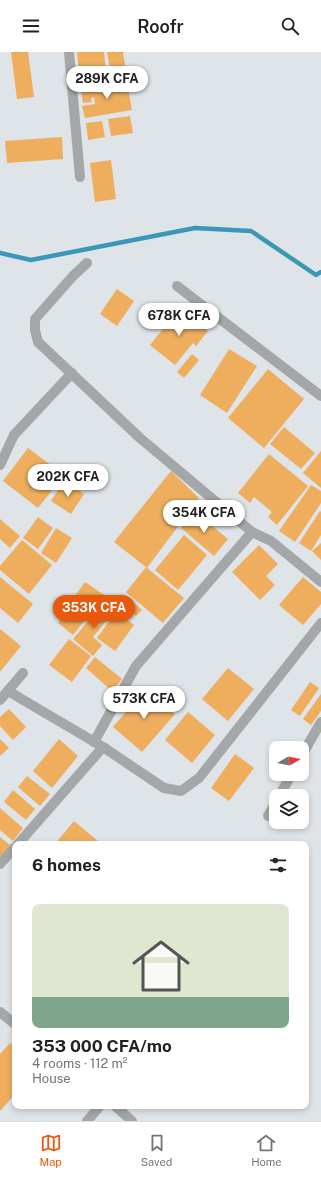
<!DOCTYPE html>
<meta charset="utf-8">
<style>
body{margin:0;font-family:"Public Sans",sans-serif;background:#f6f6f6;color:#202124;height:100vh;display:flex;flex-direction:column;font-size:15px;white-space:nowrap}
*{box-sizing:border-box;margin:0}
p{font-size:13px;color:#757577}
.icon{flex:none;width:22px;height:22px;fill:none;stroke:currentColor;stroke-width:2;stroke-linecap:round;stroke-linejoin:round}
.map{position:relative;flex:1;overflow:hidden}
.drawer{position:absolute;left:12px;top:789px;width:297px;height:268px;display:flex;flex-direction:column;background:#fff;border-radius:8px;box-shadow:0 2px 6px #0003}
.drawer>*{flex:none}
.needle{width:26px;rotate:80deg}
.tools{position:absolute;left:269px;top:689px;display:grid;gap:8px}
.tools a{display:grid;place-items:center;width:40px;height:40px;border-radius:8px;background:#fff;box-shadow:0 2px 6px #0003;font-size:20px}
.price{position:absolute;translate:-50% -34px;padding:0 9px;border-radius:14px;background:#fff;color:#222;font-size:13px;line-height:26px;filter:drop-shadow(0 1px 2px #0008)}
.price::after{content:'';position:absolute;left:50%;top:24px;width:12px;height:9px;margin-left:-6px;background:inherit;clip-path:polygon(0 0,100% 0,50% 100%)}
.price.on{background:#ea580c;color:#fff}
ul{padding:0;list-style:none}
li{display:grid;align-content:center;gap:8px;height:212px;padding:0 20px}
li+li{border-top:1px solid #e0e0e0}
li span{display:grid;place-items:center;height:124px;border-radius:8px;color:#555}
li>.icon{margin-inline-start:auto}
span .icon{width:72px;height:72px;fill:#fffc;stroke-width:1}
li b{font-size:17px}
h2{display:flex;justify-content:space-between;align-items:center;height:48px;padding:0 20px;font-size:17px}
header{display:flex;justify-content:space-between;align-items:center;height:52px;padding:0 20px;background:#fff;font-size:18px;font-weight:600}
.menu{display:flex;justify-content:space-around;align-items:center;height:56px;border-top:1px solid #e0e0e0;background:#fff;font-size:11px;color:#757577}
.menu a{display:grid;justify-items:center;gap:2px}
.menu .on{color:#ea580c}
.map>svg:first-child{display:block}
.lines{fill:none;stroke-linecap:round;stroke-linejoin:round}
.stream{stroke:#3b97b7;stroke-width:4.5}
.building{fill:#eeae5e}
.minor{stroke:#a4a7a8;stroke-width:10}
</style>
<header><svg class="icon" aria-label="menu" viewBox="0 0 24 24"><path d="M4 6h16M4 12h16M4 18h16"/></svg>Roofr<svg class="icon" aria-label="search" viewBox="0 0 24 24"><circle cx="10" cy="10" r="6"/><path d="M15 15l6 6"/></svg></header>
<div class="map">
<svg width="321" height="1069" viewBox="0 0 321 1069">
<rect width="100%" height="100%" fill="#dee4e7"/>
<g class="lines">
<path class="stream" d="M0,201L31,208L195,176L251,179L316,223L321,220"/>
</g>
<g class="building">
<path d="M11,0H28L34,45L17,47Z"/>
<path d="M77,0H104L107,30L80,32Z"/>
<path d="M107,0H123L127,26L112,28Z"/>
<path d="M127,30L132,58L85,66L82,54L95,52L94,45L91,46L92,50L83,51L81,38Z"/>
<path d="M130,64L133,81L111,84L108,67Z"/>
<path d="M102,69L105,85L88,88L86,71Z"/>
<path d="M62,85L63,107L7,111L5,89Z"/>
<path d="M111,108L116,147L95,150L90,111Z"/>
<path d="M117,237L134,249L117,274L100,262Z"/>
<path d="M180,256L208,279L196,294L193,291L175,313L150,293Z"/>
<path d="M229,297L257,314L227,361L200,343Z"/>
<path d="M192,302L199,308L184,326L177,320Z"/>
<path d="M268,317L304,347L264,396L228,366Z"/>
<path d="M284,375L315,401L301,417L270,392Z"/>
<path d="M28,396L64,423L38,456L3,429Z"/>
<path d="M321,399V436L303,421Z"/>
<path d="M269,402L308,434L277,473L268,465L272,460L254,445L250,451L238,441Z"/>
<path d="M171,419L199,446L147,516L184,546L163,571L126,540L146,515L114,490Z"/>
<path d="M64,429L84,442L71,462L51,449Z"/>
<path d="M311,433L321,439V451L295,490L279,479Z"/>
<path d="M194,459L228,487L214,504L181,476Z"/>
<path d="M320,459L321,460V483L311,499L299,491Z"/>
<path d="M38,465L53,476L38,497L23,486Z"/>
<path d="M0,467L20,484L10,496L0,487Z"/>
<path d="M56,476L72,486L56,511L41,501Z"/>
<path d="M184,483L207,503L178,538L155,518Z"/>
<path d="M22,488L52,513L29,542L0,518V514Z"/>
<path d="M321,491V508L312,499Z"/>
<path d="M259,493L278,512L266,524L275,533L260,548L232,520Z"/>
<path d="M0,525L33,552L18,571L0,556Z"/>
<path d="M303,525L321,540V552L303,573L279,553Z"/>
<path d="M85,530L104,543L89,565L70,551Z"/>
<path d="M127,544L142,558L136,564L121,550Z"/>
<path d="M105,549L115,558L93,585L102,593L93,604L73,587Z"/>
<path d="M69,556L85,568L73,583L58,571Z"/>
<path d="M116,560L134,573L115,599L97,586Z"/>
<path d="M0,577L21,594L0,620Z"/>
<path d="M69,587L91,604L72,630L49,613Z"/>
<path d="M95,605L122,627L112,639L86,616Z"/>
<path d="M228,616L254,637L228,669L202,647Z"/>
<path d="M310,630L319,636L300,664L291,658Z"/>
<path d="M146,637L175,662L142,700L113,675Z"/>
<path d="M321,642V659L311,673L303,667Z"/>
<path d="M9,657L26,675L13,688L0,674V665Z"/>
<path d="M188,660L215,683L192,711L165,688Z"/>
<path d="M0,687L9,696L0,704Z"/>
<path d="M59,687L78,704L52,736L33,719Z"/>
<path d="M235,702L254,716L229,749L211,736Z"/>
<path d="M27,724L50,742L40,754L18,735Z"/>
<path d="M13,738L35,757L26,768L4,750Z"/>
<path d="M0,756L23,776L13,789L0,778Z"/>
<path d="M74,769L99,790L97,792H55Z"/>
<path d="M0,785L10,793L0,805Z"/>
<path d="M10,991L15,995V1042L0,1059V1002Z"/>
</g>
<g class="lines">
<g class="minor">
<path d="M69,0L80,125"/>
<path d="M87,211L73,224L35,267V278L38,290L140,386L252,480"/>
<path d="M177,234L321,344"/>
<path d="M0,413L14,383L72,321"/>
<path d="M8,639L103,695L164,736L181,739L199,726L321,571"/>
<path d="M0,648L23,621"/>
<path d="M94,690L136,614L252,480L271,489L321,530"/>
<path d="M302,703L321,670"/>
<path d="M279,744L292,722"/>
<path d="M268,764L276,750"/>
<path d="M18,792L103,695"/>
<path d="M0,812L15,795"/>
<path d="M0,960L15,972"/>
<path d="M115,1054L132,1069"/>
<path d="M87,1069L100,1054"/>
</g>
</g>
</svg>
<div class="tools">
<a><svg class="needle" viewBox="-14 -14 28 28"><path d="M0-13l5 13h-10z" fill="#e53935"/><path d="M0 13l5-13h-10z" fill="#757577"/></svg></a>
<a><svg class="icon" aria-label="layers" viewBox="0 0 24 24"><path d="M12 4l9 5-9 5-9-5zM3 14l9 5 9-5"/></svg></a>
</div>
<b class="price" style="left:107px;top:48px">289K CFA</b>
<b class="price" style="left:179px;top:285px">678K CFA</b>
<b class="price" style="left:68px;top:446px">202K CFA</b>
<b class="price" style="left:204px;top:482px">354K CFA</b>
<b class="price on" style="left:94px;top:577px">353K CFA</b>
<b class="price" style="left:144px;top:668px">573K CFA</b>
<section class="drawer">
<h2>6 homes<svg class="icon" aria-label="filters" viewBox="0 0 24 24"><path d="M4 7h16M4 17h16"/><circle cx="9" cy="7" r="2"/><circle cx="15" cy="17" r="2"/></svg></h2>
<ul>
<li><span style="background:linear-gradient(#dfe7d0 75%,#7fa58c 0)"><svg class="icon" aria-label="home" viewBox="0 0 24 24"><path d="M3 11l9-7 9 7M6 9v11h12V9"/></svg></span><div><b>353 000 CFA/mo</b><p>4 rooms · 112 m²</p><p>House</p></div></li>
</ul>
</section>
</div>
<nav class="menu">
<a class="on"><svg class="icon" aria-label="map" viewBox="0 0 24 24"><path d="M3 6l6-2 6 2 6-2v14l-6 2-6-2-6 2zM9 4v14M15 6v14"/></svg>Map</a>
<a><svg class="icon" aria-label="saved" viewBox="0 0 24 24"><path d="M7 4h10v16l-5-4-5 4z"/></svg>Saved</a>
<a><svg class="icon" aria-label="home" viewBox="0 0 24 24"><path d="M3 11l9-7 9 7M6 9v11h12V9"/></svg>Home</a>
</nav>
